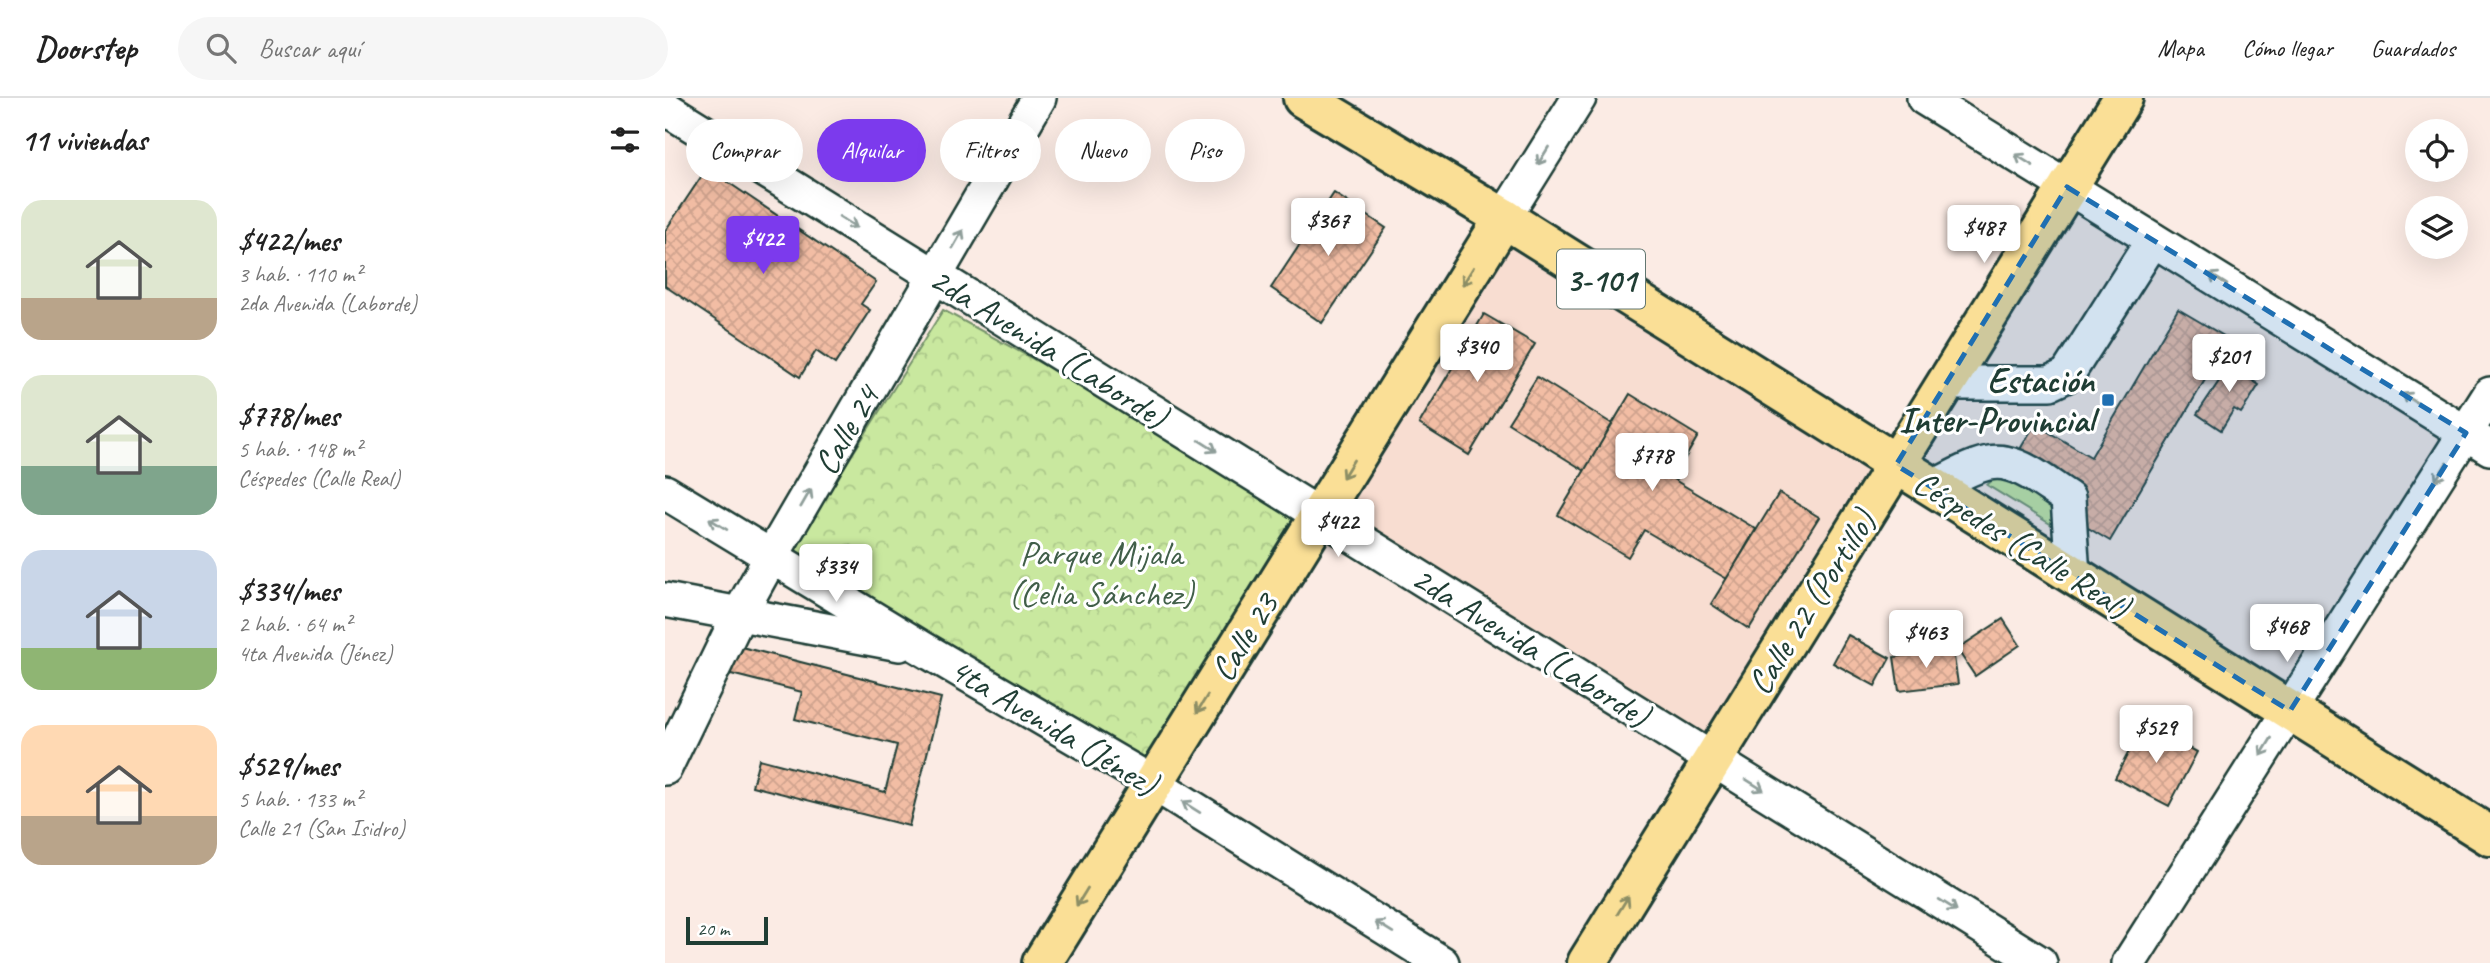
<!DOCTYPE html>
<html lang="es">
<meta charset="utf-8">
<style>
body{margin:0;font-family:Caveat,sans-serif;background:#f6f6f6;color:#222;height:100vh;display:flex;flex-direction:column;font-size:26px;white-space:nowrap}
*{box-sizing:border-box;margin:0}
p{font-size:23px;color:#767676}
.icon{flex:none;width:38px;height:38px;fill:none;stroke:currentColor;stroke-width:2;stroke-linecap:round;stroke-linejoin:round}
.map{position:relative;flex:1;overflow:hidden}
.panel{display:flex;flex-direction:column;background:#fff;width:665px}
.panel>*{flex:none}
.hud{position:absolute;left:21px;top:21px;width:665px;height:63px;display:flex;gap:14px}
.tools{position:absolute;left:1740px;top:21px;display:grid;gap:14px}
.tools a{display:grid;place-items:center;width:63px;height:63px;border-radius:50%;background:#fff;box-shadow:0 7px 28px #0002;font-size:35px}
.scale{position:absolute;left:21px;bottom:18px;width:82px;box-sizing:border-box;padding-left:7px;border:4px solid #1f3d34;border-top:0;font-size:19px;line-height:24px;white-space:nowrap;color:#1f3d34;-webkit-text-stroke:5px #fff;paint-order:stroke}
.price{position:absolute;translate:-50% -60px;padding:0 16px;border-radius:7px;background:#fff;color:#222;font-size:23px;line-height:46px;filter:drop-shadow(0 2px 4px #0008)}
.price::after{content:'';position:absolute;left:50%;top:42px;width:21px;height:16px;margin-left:-10px;background:inherit;clip-path:polygon(0 0,100% 0,50% 100%)}
.price.active{background:#7c3aed;color:#fff}
ul{padding:0;list-style:none}
li{display:flex;align-items:center;gap:21px;height:175px;padding:0 21px}
li span{display:grid;place-items:center;flex:none;width:196px;height:140px;border-radius:21px;color:#555}
li>.icon{margin-inline-start:auto}
span .icon{width:84px;height:84px;fill:#fffc;stroke-width:1}
li b{font-size:30px}
h2{display:flex;justify-content:space-between;align-items:center;height:84px;padding:0 21px;font-size:30px}
.pill{padding:0 24px;border-radius:32px;background:#fff;box-shadow:0 7px 28px #0002;font-size:24px;line-height:63px}
.pill.active{background:#7c3aed;color:#fff}
header{display:flex;align-items:center;gap:42px;box-sizing:border-box;height:98px;padding:0 35px;background:#fff;border-bottom:2px solid #e0e0e0}
header strong{font-size:33px}
nav{display:flex;gap:38px;margin-inline-start:auto;font-size:24px}
.search{width:490px;height:63px;background:#f6f6f6;display:flex;align-items:center;gap:18px;box-sizing:border-box;padding:0 24px;border-radius:38px;color:#767676;font-size:26px}
main{display:flex;flex:1;min-height:0}
.map>svg:first-child{display:block}
.built{fill:#f8ddd1}
.green{fill:#c9e89f;stroke:#74926a;stroke-width:2}
.park{fill:url(#park-crowns);stroke:#74926a;stroke-width:2}
.building{fill:url(#building-cross-hatch);stroke:#1f3d34;stroke-width:2}
.lines{fill:none;stroke-linecap:round;stroke-linejoin:round}
.minor-casing{stroke:#1f3d34;stroke-width:38}
.major-casing{stroke:#1f3d34;stroke-width:44}
.minor{stroke:#fff;stroke-width:33}
.major{stroke:#fadf96;stroke-width:38}
.oneway{stroke:#8f9e9a}
.oneway2{stroke:#8c8e65}
.marked{fill:#1f6fb2;fill-opacity:0.2;stroke:#1f6fb2;stroke-width:5;stroke-dasharray:14 9;stroke-linejoin:round}
.poi-dot{fill:#1f6fb2;stroke:#fff;stroke-width:2.5}
.labels{text-anchor:middle;stroke-width:6;stroke-linejoin:round;paint-order:stroke}
.shield{fill:#fff;stroke:#627771;stroke-width:2}
.shield-label{font-size:33px;font-weight:bold;fill:#1f3d34}
.street-label{font-size:35px;fill:#1f3d34;stroke:#fff}
.poi-label{font-size:35px;font-weight:bold;fill:#1f3d34;stroke:#fff;text-anchor:end}
.park-label{font-size:35px;fill:#415f49;stroke:#fff}
</style>
<header>
<strong>Doorstep</strong>
<div class="search"><svg class="icon" aria-label="search" viewBox="0 0 24 24"><circle cx="10" cy="10" r="6"/><path d="M15 15l6 6"/></svg>Buscar aquí</div>
<nav><a>Mapa</a><a>Cómo llegar</a><a>Guardados</a></nav>
</header>
<main>
<section class="panel">
<h2>11 viviendas<svg class="icon" aria-label="filters" viewBox="0 0 24 24"><path d="M4 7h16M4 17h16"/><circle cx="9" cy="7" r="2"/><circle cx="15" cy="17" r="2"/></svg></h2>
<ul>
<li><span style="background:linear-gradient(#dfe7d0 70%,#b9a48a 0)"><svg class="icon" aria-label="home" viewBox="0 0 24 24"><path d="M3 11l9-7 9 7M6 9v11h12V9"/></svg></span><div><b>$422/mes</b><p>3 hab. · 110 m²</p><p>2da Avenida (Laborde)</p></div></li>
<li><span style="background:linear-gradient(#dfe7d0 65%,#7fa58c 0)"><svg class="icon" aria-label="home" viewBox="0 0 24 24"><path d="M3 11l9-7 9 7M6 9v11h12V9"/></svg></span><div><b>$778/mes</b><p>5 hab. · 148 m²</p><p>Céspedes (Calle Real)</p></div></li>
<li><span style="background:linear-gradient(#c9d6e8 70%,#8fb573 0)"><svg class="icon" aria-label="home" viewBox="0 0 24 24"><path d="M3 11l9-7 9 7M6 9v11h12V9"/></svg></span><div><b>$334/mes</b><p>2 hab. · 64 m²</p><p>4ta Avenida (Jénez)</p></div></li>
<li><span style="background:linear-gradient(#ffd9b3 65%,#b9a48a 0)"><svg class="icon" aria-label="home" viewBox="0 0 24 24"><path d="M3 11l9-7 9 7M6 9v11h12V9"/></svg></span><div><b>$529/mes</b><p>5 hab. · 133 m²</p><p>Calle 21 (San Isidro)</p></div></li>
</ul>
</section>
<div class="map">
<svg width="1825" height="865" viewBox="0 0 1825 865">
<defs>
<pattern id="park-crowns" width="20" height="18" patternUnits="userSpaceOnUse" patternTransform="scale(1.75)"><rect width="20" height="18" fill="#c9e89f"/><path d="M2 6a3 3 0 1 1 6 0M12 15a3 3 0 1 1 6 0" fill="none" stroke="#acc88a"/></pattern>
<pattern id="building-cross-hatch" width="8" height="8" patternUnits="userSpaceOnUse" patternTransform="scale(1.75)"><rect width="8" height="8" fill="#f2bda4"/><path d="M0 0l8 8M0 8l8-8" fill="none" stroke="#cfa38e"/></pattern>
</defs>
<rect width="100%" height="100%" fill="#fbebe4"/>
<filter id="ink" filterUnits="userSpaceOnUse"><feTurbulence type="fractalNoise" baseFrequency=".0143" numOctaves="2"/><feDisplacementMap in="SourceGraphic" scale="14" xChannelSelector="R" yChannelSelector="G"/><feConvolveMatrix kernelMatrix="1 2 1 2 8 2 1 2 1" color-interpolation-filters="sRGB"/></filter>
<g filter="url(#ink)">
<path class="built" d="M839,120L1231,367L1048,662L655,417Z"/>
<path class="green" d="M1337,374L1394,404L1395,432L1322,387Z"/>
<path class="park" d="M278,212L655,417L488,685L119,465Z"/>
<g class="building">
<path d="M42,70L211,184L196,206L205,212L170,266L151,253L135,279L0,188V133Z"/>
<path d="M669,95L721,130L657,225L606,190Z"/>
<path d="M1513,211L1564,241L1445,443L1408,421L1421,399L1351,358L1370,326L1426,359Z"/>
<path d="M819,216L870,246L804,357L754,326Z"/>
<path d="M1571,258L1587,269L1581,278L1594,287L1576,315L1569,311L1556,332L1532,316Z"/>
<path d="M872,279L949,327L920,373L843,325Z"/>
<path d="M965,296L1033,338L1008,381L1091,431L1062,481L979,432L963,459L893,417Z"/>
<path d="M1114,395L1154,419L1084,531L1046,506Z"/>
<path d="M1338,521L1355,547L1310,578L1292,551Z"/>
<path d="M1183,537L1225,560L1210,588L1168,565Z"/>
<path d="M69,547L276,600L244,728L87,688L94,661L220,694L232,647L130,621L137,594L62,575Z"/>
<path d="M1288,552L1293,586L1234,593L1229,559Z"/>
<path d="M1479,625L1532,654L1504,708L1450,680Z"/>
</g>
<g class="lines">
<g class="minor-casing">
<g id="minor">
<path d="M1259,0L1825,350"/>
<path d="M0,10L1375,865"/>
<path d="M839,120L914,0"/>
<path d="M1283,285H1385L1402,277L1488,142"/>
<path d="M1267,390C1288,380 1317,360 1340,365C1362,369 1385,389 1403,400L1408,478"/>
<path d="M0,394L257,550L488,685L777,865"/>
<path d="M0,502L235,546"/>
<path d="M0,670L75,515L106,459L374,0"/>
<path d="M1464,865L1825,296"/>
</g>
</g>
<g class="major-casing">
<g id="major">
<path d="M638,0L839,120L1825,738"/>
<path d="M377,865L839,120"/>
<path d="M922,865L1458,0"/>
</g>
</g>
<use href="#minor" class="minor"/>
<use href="#major" class="major"/>
</g>
<defs><path id="oneway-shaft" d="M-6 0H5M1.5-3L5.5 0L1.5 3" fill="none" stroke-width="1.6" stroke-linecap="round" stroke-linejoin="round" transform="scale(1.75)"/></defs>
<g class="oneway">
<use href="#oneway-shaft" transform="translate(878 58) rotate(122)"/>
<use href="#oneway-shaft" transform="translate(1359 62) rotate(-148)"/>
<use href="#oneway-shaft" transform="translate(183 124) rotate(32)"/>
<use href="#oneway-shaft" transform="translate(293 141) rotate(-60)"/>
<use href="#oneway-shaft" transform="translate(1553 181) rotate(-148)"/>
<use href="#oneway-shaft" transform="translate(1746 301) rotate(-148)"/>
<use href="#oneway-shaft" transform="translate(543 348) rotate(32)"/>
<use href="#oneway-shaft" transform="translate(1776 374) rotate(122)"/>
<use href="#oneway-shaft" transform="translate(141 400) rotate(-60)"/>
<use href="#oneway-shaft" transform="translate(53 426) rotate(-148)"/>
<use href="#oneway-shaft" transform="translate(1601 649) rotate(122)"/>
<use href="#oneway-shaft" transform="translate(1090 687) rotate(32)"/>
<use href="#oneway-shaft" transform="translate(526 709) rotate(-148)"/>
<use href="#oneway-shaft" transform="translate(1283 807) rotate(32)"/>
<use href="#oneway-shaft" transform="translate(719 829) rotate(-148)"/>
</g>
<g class="oneway2">
<use href="#oneway-shaft" transform="translate(803 178) rotate(122)"/>
<use href="#oneway-shaft" transform="translate(683 371) rotate(122)"/>
<use href="#oneway-shaft" transform="translate(537 606) rotate(122)"/>
<use href="#oneway-shaft" transform="translate(417 799) rotate(122)"/>
<use href="#oneway-shaft" transform="translate(958 807) rotate(-58)"/>
</g>
</g>
<path class="marked" d="M1402,89L1801,335L1625,613L1231,367Z"/>
<rect class="poi-dot" x="1436" y="295" width="14" height="14" rx="3.5"/>
<g class="labels">
<rect class="shield" x="892" y="151.5" width="88" height="59" rx="5"/>
<g class="shield-label">
<text x="936" y="193">3-101</text>
</g>
<g class="street-label">
<text transform="translate(384 249) rotate(32)" y="12">2da Avenida (Laborde)</text>
<text transform="translate(181 332) rotate(-60)" y="12">Calle 24</text>
<text transform="translate(1357 446) rotate(32)" y="12">Céspedes (Calle Real)</text>
<text transform="translate(1146 504) rotate(-58)" y="12">Calle 22 (Portillo)</text>
<text transform="translate(579 539) rotate(-58)" y="12">Calle 23</text>
<text transform="translate(866 548) rotate(32)" y="12">2da Avenida (Laborde)</text>
<text transform="translate(389 628) rotate(31)" y="12">4ta Avenida (Jénez)</text>
</g>
<g class="poi-label">
<text x="1429" y="294">Estación<tspan x="1429" dy="40">Inter-Provincial</tspan></text>
</g>
<g class="park-label">
<text x="436" y="467">Parque Mijala<tspan x="436" dy="40">(Celia Sánchez)</tspan></text>
</g>
</g>
</svg>
<div class="tools">
<a><svg class="icon" aria-label="locate" viewBox="0 0 24 24"><circle cx="12" cy="12" r="6"/><path d="M12 2v4M12 18v4M2 12h4M18 12h4"/></svg></a>
<a><svg class="icon" aria-label="layers" viewBox="0 0 24 24"><path d="M12 4l9 5-9 5-9-5zM3 14l9 5 9-5"/></svg></a>
</div>
<div class="scale">20 m</div>
<b class="price" style="left:663px;top:160px">$367</b>
<b class="price" style="left:1319px;top:167px">$487</b>
<b class="price active" style="left:98px;top:178px">$422</b>
<b class="price" style="left:812px;top:286px">$340</b>
<b class="price" style="left:1564px;top:296px">$201</b>
<b class="price" style="left:987px;top:395px">$778</b>
<b class="price" style="left:673px;top:461px">$422</b>
<b class="price" style="left:171px;top:506px">$334</b>
<b class="price" style="left:1622px;top:566px">$468</b>
<b class="price" style="left:1261px;top:572px">$463</b>
<b class="price" style="left:1491px;top:667px">$529</b>
<div class="hud">
<a class="pill">Comprar</a>
<a class="pill active">Alquilar</a>
<a class="pill">Filtros</a>
<a class="pill">Nuevo</a>
<a class="pill">Piso</a>
</div>
</div>
</main>
